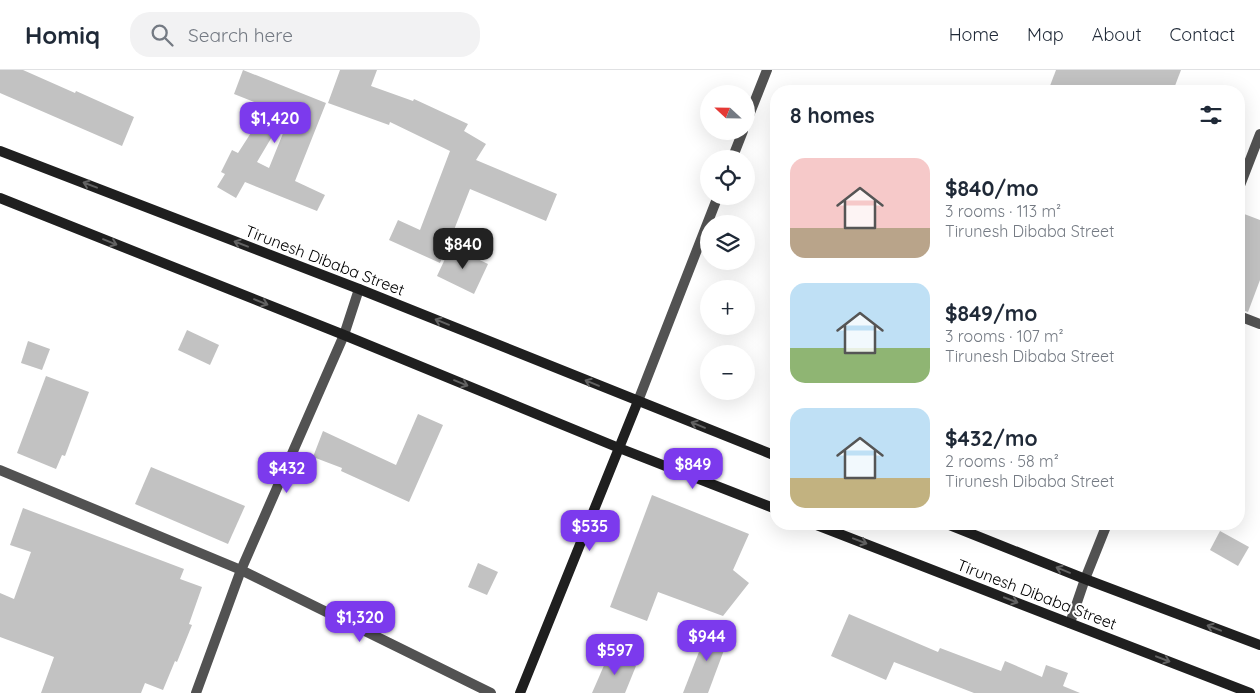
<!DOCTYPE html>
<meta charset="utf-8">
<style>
body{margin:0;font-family:Quicksand,sans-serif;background:#f2f2f3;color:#1f2937;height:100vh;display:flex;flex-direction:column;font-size:19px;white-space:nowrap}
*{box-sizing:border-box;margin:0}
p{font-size:16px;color:#747a83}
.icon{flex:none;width:28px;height:28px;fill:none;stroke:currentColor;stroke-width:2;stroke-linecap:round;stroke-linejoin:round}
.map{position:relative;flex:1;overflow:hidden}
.side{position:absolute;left:770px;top:15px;width:475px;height:445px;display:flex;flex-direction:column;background:#fff;border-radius:20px;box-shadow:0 5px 20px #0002}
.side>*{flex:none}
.needle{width:32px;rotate:292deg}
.controls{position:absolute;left:700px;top:15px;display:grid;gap:10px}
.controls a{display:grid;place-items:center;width:55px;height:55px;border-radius:50%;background:#fff;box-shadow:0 5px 20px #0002;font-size:25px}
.price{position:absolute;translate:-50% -42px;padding:0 11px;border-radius:10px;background:#7c3aed;color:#fff;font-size:16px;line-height:32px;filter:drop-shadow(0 1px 2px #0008)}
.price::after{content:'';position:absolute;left:50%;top:30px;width:15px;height:11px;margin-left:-8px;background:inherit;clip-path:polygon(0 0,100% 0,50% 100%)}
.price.selected{background:#222;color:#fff}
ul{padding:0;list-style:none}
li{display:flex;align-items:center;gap:15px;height:125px;padding:0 20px}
li span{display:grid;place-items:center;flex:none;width:140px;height:100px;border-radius:15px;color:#555}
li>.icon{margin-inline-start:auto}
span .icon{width:60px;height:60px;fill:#fffc;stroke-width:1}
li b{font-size:21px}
h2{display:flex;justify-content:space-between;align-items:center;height:60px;padding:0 20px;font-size:21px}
header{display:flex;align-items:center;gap:30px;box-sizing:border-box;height:70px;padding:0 25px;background:#fff;border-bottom:1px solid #e0e1e3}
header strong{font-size:24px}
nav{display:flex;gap:28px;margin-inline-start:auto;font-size:18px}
.search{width:350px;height:45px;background:#f2f2f3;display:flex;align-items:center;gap:12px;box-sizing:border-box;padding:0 18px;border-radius:20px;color:#747a83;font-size:19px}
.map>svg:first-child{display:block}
.building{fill:#c2c2c2}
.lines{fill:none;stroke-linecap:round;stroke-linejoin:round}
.street{stroke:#525252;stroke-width:10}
.secondary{stroke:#1f1f1f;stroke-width:10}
.oneway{stroke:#626262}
.labels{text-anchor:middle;stroke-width:4;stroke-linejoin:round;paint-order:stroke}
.street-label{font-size:16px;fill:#000;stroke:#fff}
</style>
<header>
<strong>Homiq</strong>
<div class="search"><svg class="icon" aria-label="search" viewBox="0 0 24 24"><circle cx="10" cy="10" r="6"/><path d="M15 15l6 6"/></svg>Search here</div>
<nav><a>Home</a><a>Map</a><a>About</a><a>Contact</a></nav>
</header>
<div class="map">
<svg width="1260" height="623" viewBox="0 0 1260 623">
<rect width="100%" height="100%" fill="#fff"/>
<g class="building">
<path d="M0,0H23L75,23L76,21L134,47L122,76L0,23Z"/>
<path d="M243,0L326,33L295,111L325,125L317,141L245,112L236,128L217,117L225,104L221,102L232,80L238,83L256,55L273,65L257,92L269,98L290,46L234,24Z"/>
<path d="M340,0H377L371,16L413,31L414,29L468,54L464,61L486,74L476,90L557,124L546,151L470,119L452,165L440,193L389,170L398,150L420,160L450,81L390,52L389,55L328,33Z"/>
<path d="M1056,0H1181L1173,21H1048Z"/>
<path d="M1239,142L1260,150V210L1248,242L1239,239Z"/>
<path d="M451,176L488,194L474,224L437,206Z"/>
<path d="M187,260L219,275L210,295L178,280Z"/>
<path d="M28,271L50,279L42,300L21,293Z"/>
<path d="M46,306L89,322L65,386L62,385L56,399L17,383Z"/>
<path d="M418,344L443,355L409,432L341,401L342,398L313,387L323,361L396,395Z"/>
<path d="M151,397L245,436L228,474L135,434Z"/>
<path d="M652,425L749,464L733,500L749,513L723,546L658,522L647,551L610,537Z"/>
<path d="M23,438L184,499L180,509L202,517L189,554L192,555L177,592L175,591L163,620L145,613L141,623H41L54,587L0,567V523L14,529L31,482L10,475Z"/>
<path d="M1220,461L1249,477L1238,496L1210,480Z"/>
<path d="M478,493L498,502L487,525L468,517Z"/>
<path d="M849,544L938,582L940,578L1001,601L1005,591L1042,607L1046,595L1068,603L1063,616L1080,623H974L894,592L886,610L831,586Z"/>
<path d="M709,556L730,564L708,623H683Z"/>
<path d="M609,584L636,596L625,623H592Z"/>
</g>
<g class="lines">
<g class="street">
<path d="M746,53L767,0"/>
<path d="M732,89L743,61"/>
<path d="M1239,118L1260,64"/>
<path d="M1239,246L1260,254"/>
<path d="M638,331L718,126"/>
<path d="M0,400L241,500L491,623"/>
<path d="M1070,553L1085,509L1107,454"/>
<path d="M196,623L241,500L344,265L359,219"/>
</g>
<g class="secondary">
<path d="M0,81L359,219L776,386"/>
<path d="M0,128L344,265L619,378L776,439"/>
<path d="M814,454L1250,623"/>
<path d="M947,454L1085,509L1260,575"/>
<path d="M520,623L638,331"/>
</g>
</g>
<defs><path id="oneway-shaft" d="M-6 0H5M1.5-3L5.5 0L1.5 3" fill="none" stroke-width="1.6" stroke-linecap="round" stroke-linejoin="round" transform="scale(1.25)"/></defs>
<g class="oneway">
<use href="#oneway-shaft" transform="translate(90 115) rotate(-159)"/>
<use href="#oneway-shaft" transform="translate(110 172) rotate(22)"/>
<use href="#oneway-shaft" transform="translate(241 174) rotate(-159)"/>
<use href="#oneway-shaft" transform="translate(261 232) rotate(22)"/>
<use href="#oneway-shaft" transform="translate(442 252) rotate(-158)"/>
<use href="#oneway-shaft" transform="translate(461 313) rotate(22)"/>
<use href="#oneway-shaft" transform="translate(592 313) rotate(-158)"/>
<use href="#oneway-shaft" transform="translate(698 355) rotate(-158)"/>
<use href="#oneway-shaft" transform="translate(860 471) rotate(21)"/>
<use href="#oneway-shaft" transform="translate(1063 500) rotate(-158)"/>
<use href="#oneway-shaft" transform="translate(1011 530) rotate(21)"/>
<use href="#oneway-shaft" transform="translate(1214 558) rotate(-159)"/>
<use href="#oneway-shaft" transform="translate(1163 589) rotate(21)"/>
</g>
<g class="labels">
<g class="street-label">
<text transform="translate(325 190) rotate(21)" y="6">Tirunesh Dibaba Street</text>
<text transform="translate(1037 524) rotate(21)" y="6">Tirunesh Dibaba Street</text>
</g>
</g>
</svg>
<div class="controls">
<a><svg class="needle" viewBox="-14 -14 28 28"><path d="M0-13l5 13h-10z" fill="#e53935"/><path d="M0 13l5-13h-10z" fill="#747a83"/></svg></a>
<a><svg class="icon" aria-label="locate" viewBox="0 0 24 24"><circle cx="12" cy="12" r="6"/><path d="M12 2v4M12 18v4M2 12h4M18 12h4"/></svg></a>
<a><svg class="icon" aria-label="layers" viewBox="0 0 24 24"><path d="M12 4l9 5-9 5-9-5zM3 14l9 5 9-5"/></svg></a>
<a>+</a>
<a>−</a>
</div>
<b class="price" style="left:275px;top:74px">$1,420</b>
<b class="price selected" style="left:463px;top:200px">$840</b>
<b class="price" style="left:693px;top:420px">$849</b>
<b class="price" style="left:287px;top:424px">$432</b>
<b class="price" style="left:590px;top:482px">$535</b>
<b class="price" style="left:360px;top:573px">$1,320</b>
<b class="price" style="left:707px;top:592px">$944</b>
<b class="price" style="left:615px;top:606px">$597</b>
<section class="side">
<h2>8 homes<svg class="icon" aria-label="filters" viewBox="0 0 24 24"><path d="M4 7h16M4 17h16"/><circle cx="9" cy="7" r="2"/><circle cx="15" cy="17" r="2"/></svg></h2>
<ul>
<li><span style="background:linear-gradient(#f6c9c9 70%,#b9a48a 0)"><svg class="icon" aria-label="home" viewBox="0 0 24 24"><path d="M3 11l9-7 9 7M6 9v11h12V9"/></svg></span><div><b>$840/mo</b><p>3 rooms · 113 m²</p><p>Tirunesh Dibaba Street</p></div></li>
<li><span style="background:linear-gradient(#bfe0f5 65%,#8fb573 0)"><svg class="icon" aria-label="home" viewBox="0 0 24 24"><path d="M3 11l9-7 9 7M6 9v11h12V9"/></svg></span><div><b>$849/mo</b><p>3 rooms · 107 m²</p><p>Tirunesh Dibaba Street</p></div></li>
<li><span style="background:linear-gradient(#bfe0f5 70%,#c2b280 0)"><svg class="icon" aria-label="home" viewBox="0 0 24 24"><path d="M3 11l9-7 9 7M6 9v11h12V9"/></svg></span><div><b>$432/mo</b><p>2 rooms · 58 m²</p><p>Tirunesh Dibaba Street</p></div></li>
</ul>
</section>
</div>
